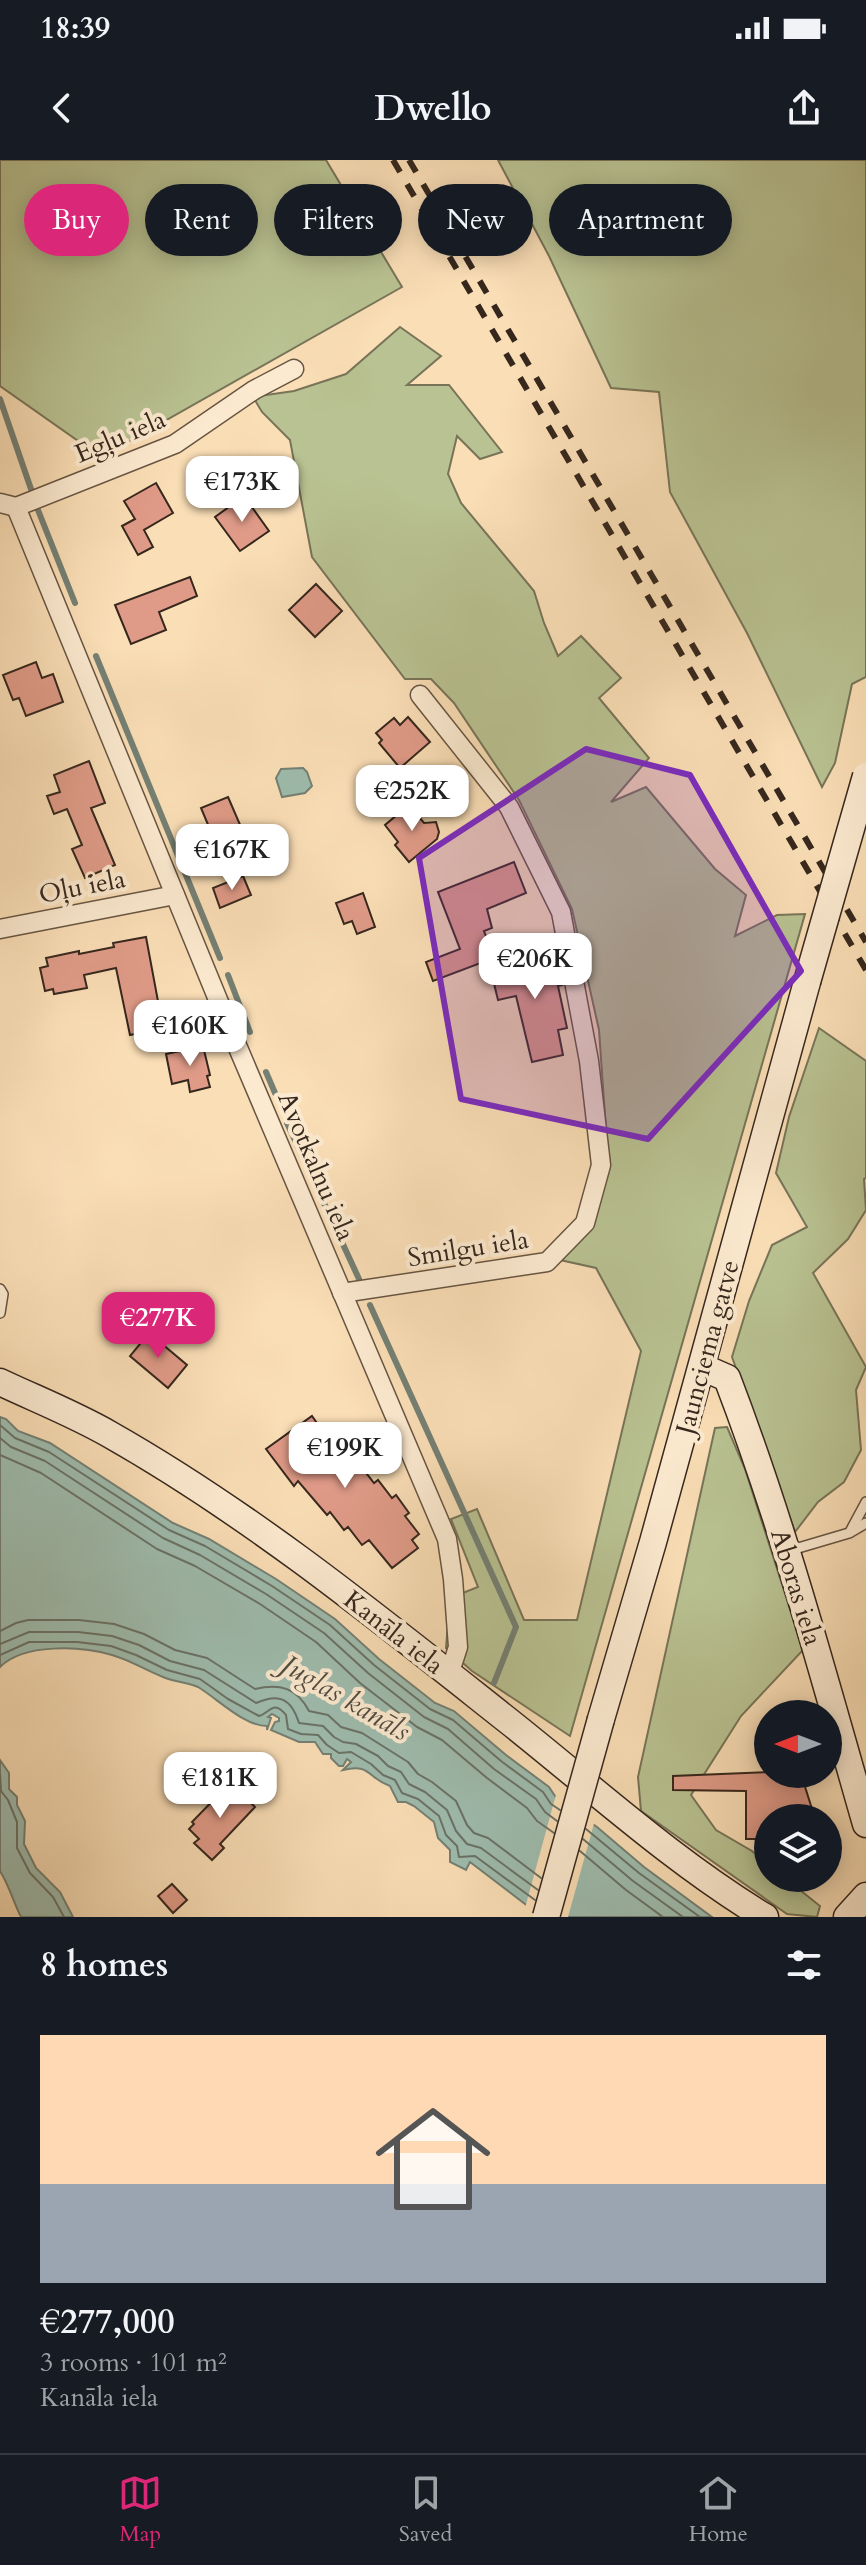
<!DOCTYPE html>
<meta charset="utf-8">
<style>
body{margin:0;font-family:Cardo,serif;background:#242831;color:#f1f3f6;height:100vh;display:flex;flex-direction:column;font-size:30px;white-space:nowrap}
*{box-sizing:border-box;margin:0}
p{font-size:26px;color:#9ea1a6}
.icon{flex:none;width:44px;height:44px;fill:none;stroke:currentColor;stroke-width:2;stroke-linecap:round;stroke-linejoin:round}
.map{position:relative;height:1757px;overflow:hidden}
.drawer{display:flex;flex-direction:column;background:#171b24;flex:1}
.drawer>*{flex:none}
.hud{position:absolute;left:24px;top:24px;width:818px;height:72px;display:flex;gap:16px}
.needle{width:52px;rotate:270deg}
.controls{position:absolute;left:754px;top:1540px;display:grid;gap:16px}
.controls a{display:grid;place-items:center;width:88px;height:88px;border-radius:50%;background:#171b24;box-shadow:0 4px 20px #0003;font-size:40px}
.price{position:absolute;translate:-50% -68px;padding:0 18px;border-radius:16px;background:#fff;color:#222;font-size:26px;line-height:52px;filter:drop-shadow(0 2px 4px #0008)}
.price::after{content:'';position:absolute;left:50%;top:48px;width:24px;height:18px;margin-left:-12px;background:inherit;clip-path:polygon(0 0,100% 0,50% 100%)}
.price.on{background:#db2777;color:#fff}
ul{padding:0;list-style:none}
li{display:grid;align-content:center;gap:16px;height:424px;padding:0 40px}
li+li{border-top:2px solid #363941}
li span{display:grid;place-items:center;height:248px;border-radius:0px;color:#555}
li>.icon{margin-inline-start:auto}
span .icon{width:144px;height:144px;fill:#fffc;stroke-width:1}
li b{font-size:34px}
h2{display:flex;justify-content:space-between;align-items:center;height:96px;padding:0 40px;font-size:34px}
.chip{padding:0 28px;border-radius:36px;background:#171b24;box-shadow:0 4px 20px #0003;font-size:28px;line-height:72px}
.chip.on{background:#db2777;color:#fff}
.status{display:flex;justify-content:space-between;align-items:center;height:56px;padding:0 40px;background:#171b24;direction:ltr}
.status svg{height:22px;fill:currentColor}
header{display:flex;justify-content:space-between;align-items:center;height:104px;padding:0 40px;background:#171b24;font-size:36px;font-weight:700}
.menu{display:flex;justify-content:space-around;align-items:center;height:112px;border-top:2px solid #363941;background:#171b24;font-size:22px;color:#9ea1a6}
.menu a{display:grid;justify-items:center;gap:4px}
.menu .on{color:#db2777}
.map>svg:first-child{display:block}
.green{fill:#b9c292;stroke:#787458;stroke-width:2}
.water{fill:#9ebcae;stroke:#748074;stroke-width:2}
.pier{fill:#fadeb6}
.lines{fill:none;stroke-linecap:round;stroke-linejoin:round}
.shore{stroke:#6a7266;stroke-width:2}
.stream{stroke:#748074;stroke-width:6}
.building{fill:#e09b88;stroke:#36271d;stroke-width:2}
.lane-casing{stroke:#675543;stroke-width:12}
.street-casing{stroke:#675543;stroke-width:21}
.secondary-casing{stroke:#36271d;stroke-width:29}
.lane{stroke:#fcead0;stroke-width:9}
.street{stroke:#fcead0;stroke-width:18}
.secondary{stroke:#fcead0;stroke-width:26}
.rail{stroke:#36271d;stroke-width:6;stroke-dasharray:14 14;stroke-linecap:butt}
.secondary-bridge-casing{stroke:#36271d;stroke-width:29;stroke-linecap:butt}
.secondary-bridge{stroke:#fcead0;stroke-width:26}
.marked{fill:#7b2cbf;fill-opacity:0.2;stroke:#7b2cbf;stroke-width:6;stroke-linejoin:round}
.labels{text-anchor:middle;stroke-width:8;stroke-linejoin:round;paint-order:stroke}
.street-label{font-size:26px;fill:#36271d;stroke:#fcead0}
.water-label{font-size:28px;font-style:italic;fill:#504c41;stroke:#fcead0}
</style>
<div class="status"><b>18:39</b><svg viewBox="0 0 49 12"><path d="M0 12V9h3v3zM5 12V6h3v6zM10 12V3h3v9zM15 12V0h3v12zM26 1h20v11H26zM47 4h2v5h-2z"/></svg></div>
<header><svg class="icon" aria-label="back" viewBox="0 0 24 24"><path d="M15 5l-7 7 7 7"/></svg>Dwello<svg class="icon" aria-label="share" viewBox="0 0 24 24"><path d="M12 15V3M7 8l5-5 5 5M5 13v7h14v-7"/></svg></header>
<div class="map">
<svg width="866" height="1757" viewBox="0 0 866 1757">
<rect width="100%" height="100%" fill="#fadeb6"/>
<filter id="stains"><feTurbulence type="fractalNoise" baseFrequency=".0025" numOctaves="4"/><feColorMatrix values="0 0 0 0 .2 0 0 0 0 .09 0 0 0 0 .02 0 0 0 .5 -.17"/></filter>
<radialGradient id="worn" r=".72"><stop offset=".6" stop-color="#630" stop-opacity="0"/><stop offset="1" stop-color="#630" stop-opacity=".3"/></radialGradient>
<g class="green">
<path d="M0,0H326L402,127L101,297L0,226Z"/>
<path d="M498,0H866V517L852,524L835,603L822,627L747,473L670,332L659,232L611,228L549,96Z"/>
<path d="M400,167L441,196L407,225H449L502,292L480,299L457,276L448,314L461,343L534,431L544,463L558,496L581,476L621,518L599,538L649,598L611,642L646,627L715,709L746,735L735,776L777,755L805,754L570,1576L472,1511L446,1488L450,1438L478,1427L451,1359L477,1349L524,1460H577L641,1191L596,1108L551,1098L561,1095L608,999L599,870L572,749L519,640L454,543L431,519H405L312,397L290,280L262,252L253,237L294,231L346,214Z"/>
<path d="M819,868L866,901V1018L864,1019L866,1050L848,1079L813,1113L866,1207L856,1230L861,1290L844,1322L818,1342L795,1372L732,1197L749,1141L772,1085L807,1067L776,1013L789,957Z"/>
<path d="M727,1267L745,1309L803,1490L741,1556L691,1635L716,1670L752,1691L768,1704V1718H785L820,1746L817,1757L787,1754L641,1651L638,1617L715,1268Z"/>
</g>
<g class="water">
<path d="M303,608L307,612L312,626L305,633L282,637L276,618L281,609Z"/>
<path d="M0,1257L6,1259L18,1271L50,1283L173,1363L209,1379L276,1419L335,1459L379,1499L435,1543L454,1551L506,1595L549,1627L557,1639L597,1667L644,1707L712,1757H542L470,1702L466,1710L450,1702V1690L438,1678L434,1662L414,1646L406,1642H398L390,1626C367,1618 371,1603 343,1610L351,1602L347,1599L343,1606H339L331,1598V1594H323L315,1582H299L271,1570L275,1562L279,1561V1558L272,1554L268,1557L271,1558L267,1570V1566C244,1566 218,1539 198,1527C187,1522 174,1522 163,1517C145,1510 130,1500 112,1495C81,1486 24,1483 0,1507Z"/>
<path d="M0,1600L9,1613V1629L17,1637V1645L25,1661L24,1684L36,1708L60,1732L73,1757H21C13,1741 9,1725 0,1711Z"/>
</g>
<path class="pier" d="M557,1631L595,1660L568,1757H536L525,1748Z"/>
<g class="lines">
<g class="shore">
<path d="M0,1265L15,1278L49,1292L169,1370L205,1386L272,1426L330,1465L374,1505L430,1549L453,1560L501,1601L543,1632L551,1644L560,1650"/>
<path d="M0,1278L11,1287L45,1301L163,1378L200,1395L266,1434L324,1473L368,1513L424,1557L448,1569L494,1609L536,1639L545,1652L557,1661"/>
<path d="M0,1295L41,1313L157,1389L195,1406L260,1444L316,1482L360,1523L417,1567L442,1580L487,1618L527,1648L537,1661L554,1673"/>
<path d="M0,1471L16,1463L28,1460H79L114,1464L144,1474L175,1490L207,1498L255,1529C280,1523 297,1528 309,1551L328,1555L341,1567L362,1573L408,1602L418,1614L432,1622L456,1641L467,1665L474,1673L488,1678L541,1718"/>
<path d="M0,1484L29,1472H78L112,1476L139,1485L170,1501L204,1510L256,1543C279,1533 291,1538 299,1563L323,1566L334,1577L343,1582L356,1584L378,1596L388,1606L401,1612L409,1624L425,1632L447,1650L456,1671L467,1684L481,1688L538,1730"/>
<path d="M0,1495L29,1482H77L111,1486L136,1495L167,1510L200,1519L228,1539L259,1556C270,1553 273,1539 286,1555L288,1569L301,1574L318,1575L327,1585L339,1593L351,1592L371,1604L383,1615L395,1620L402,1633L418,1639L439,1656L446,1675L457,1686L459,1697L475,1696L535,1740"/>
<path d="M0,1614L1,1631L8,1640L17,1662V1688L30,1713L53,1737L64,1757"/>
<path d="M586,1669L639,1713L700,1757"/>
<path d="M583,1679L633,1721L683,1757"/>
<path d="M580,1691L626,1730L663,1757"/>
</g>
<g class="stream">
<path d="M0,239L32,332"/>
<path d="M38,350L75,443"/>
<path d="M96,496L220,798"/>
<path d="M228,815L250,872"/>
<path d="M266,912L275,933"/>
<path d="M287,963L359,1119"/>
<path d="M370,1145L516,1467L494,1523"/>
</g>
</g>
<g class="building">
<path d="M156,323L173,353L144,370L153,387L138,395L122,366L135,359L124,341Z"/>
<path d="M244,336L269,371L240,391L215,357Z"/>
<path d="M190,417L197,436L159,452L166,470L131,484L115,445Z"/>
<path d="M316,424L342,451L315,477L289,450Z"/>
<path d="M36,502L42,518L53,514L63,542L26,556L19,538L13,540L3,515Z"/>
<path d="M408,557L430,582L400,608L379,583L382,580L376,573L394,558L400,565Z"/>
<path d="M89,601L105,643L91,648L115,705L85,718L72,689L82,685L67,649L54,654L47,636L60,632L54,615Z"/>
<path d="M228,637L241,667L214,679L201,648Z"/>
<path d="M409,645L424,663L436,662L439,672L437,679L409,702L395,685L398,682L385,665Z"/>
<path d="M514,702L526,733L487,749L492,768L484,771L494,798L433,821L426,802L460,789L438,732Z"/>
<path d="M243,716L251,735L220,748L213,728Z"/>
<path d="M363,733L375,767L357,774L352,761L344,764L336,743Z"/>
<path d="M146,777L163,868L130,875L116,808L84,815L87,828L54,834L53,829L45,831L40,808L48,806L46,798L79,791V794L114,787L113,783Z"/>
<path d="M554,792L562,825L558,826L567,868L558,870L563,895L532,902L516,836L498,840L490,807Z"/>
<path d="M203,886L210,915L207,916L210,927L190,932L188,920L172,924L166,894Z"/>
<path d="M149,1173L187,1205L168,1228L130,1196Z"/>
<path d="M312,1256L324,1273L330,1269L358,1306L360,1305L374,1323L378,1320L392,1338L396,1335L409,1353L405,1356L419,1374L412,1380L418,1388L392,1408L369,1380L362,1385L348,1367L344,1370L330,1352L327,1355L298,1321L294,1326L266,1289Z"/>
<path d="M768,1612V1614H801L812,1649L768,1658L767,1679H746V1631L673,1630V1616Z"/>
<path d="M230,1623L255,1647L220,1684L224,1688L212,1700L194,1683L199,1679L189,1669L194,1664L192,1662Z"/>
<path d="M172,1724L187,1740L173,1753L158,1736Z"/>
</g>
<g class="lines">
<g class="lane-casing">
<g id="lane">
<path d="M0,1129L3,1134L0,1153"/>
<path d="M851,1370L866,1342"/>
<path d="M788,1391L849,1373L866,1363"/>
</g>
</g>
<g class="street-casing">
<g id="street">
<path d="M0,343L16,347L175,284L254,230L294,209"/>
<path d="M16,347L230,869L447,1379L453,1419L458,1487L449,1515"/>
<path d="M0,769L175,735"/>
<path d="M342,1133L547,1102L585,1063L601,1005L589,901L561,752L509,647L420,535"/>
</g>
</g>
<g class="secondary-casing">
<g id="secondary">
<path d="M702,1207L727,1218C783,1364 823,1514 866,1664"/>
<path d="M0,1222C36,1239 74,1254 109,1274C252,1355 382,1461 511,1563C594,1629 674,1702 765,1757"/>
<path d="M601,1559L653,1382L807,822"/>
<path d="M847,1757L866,1736"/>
</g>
</g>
<use href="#lane" class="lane"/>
<use href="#street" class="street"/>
<use href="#secondary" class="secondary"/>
<g class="rail">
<path d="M393,0L866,810"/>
<path d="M409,0L866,782"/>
</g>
<g class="secondary-bridge-casing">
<g id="secondary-bridge">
<path d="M807,822L866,616"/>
<path d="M546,1757L601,1559"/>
</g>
</g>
<use href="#secondary-bridge" class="secondary-bridge"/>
</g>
<path class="marked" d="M586,589L690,615L801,811L648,979L461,939L419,698Z"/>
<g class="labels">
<g class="street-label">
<text transform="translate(120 276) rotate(-23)" y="9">Egļu iela</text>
<text transform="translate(82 726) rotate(-11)" y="9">Oļu iela</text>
<text transform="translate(317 1006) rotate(67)" y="9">Avotkalnu iela</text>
<text transform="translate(468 1088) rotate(-9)" y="9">Smilgu iela</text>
<text transform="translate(707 1187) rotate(-75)" y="9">Jaunciema gatve</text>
<text transform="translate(797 1427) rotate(73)" y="9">Aboras iela</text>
<text transform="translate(394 1472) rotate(38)" y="9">Kanāla iela</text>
</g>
<g class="water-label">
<text transform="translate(346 1537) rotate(30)" y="10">Juglas kanāls</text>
</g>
</g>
<rect width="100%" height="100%" filter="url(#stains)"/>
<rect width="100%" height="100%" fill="url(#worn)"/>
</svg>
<div class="controls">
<a><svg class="needle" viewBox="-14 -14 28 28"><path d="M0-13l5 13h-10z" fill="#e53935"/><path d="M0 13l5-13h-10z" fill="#9ea1a6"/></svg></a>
<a><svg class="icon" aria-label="layers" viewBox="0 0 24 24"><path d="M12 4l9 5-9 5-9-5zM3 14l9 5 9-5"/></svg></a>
</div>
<b class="price" style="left:242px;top:364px">€173K</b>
<b class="price" style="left:412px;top:673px">€252K</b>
<b class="price" style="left:232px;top:732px">€167K</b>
<b class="price" style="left:535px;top:841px">€206K</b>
<b class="price" style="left:190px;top:908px">€160K</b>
<b class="price on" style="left:158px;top:1200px">€277K</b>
<b class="price" style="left:345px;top:1330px">€199K</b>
<b class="price" style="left:220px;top:1660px">€181K</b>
<div class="hud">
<a class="chip on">Buy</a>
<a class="chip">Rent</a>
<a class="chip">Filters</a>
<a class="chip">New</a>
<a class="chip">Apartment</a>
</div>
</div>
<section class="drawer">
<h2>8 homes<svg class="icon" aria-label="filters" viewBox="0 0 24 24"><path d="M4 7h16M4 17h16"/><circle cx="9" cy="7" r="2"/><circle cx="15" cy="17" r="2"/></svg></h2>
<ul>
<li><span style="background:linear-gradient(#ffd9b3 60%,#9aa5b1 0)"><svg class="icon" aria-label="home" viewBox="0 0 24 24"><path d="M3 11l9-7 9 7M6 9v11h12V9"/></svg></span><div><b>€277,000</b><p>3 rooms · 101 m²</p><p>Kanāla iela</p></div></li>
</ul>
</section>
<nav class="menu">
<a class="on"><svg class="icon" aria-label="map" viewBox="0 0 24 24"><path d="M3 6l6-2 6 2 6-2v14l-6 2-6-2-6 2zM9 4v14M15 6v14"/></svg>Map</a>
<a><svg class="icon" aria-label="saved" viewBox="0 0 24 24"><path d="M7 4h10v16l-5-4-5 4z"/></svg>Saved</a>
<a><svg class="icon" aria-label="home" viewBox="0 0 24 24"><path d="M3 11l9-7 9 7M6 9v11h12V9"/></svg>Home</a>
</nav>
